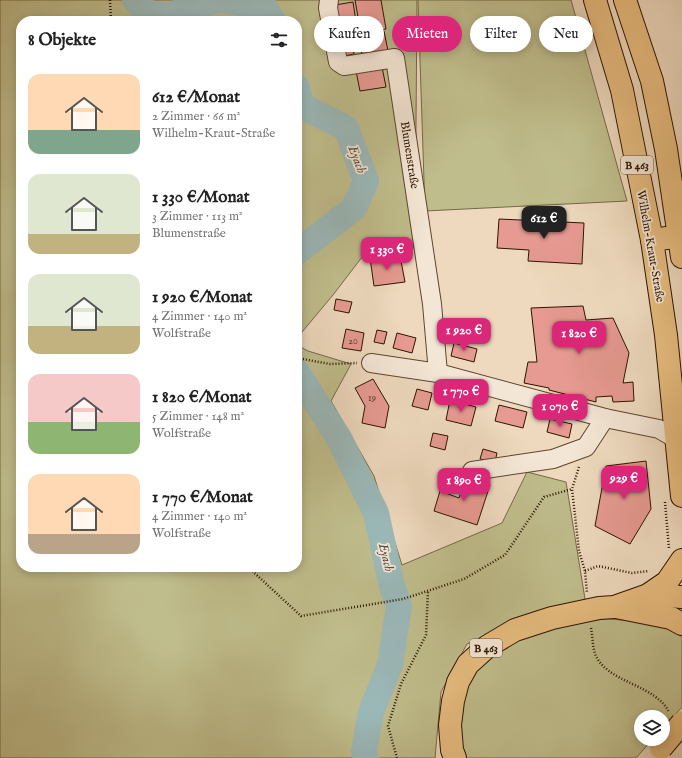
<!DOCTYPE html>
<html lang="de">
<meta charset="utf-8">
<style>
body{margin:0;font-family:"IM FELL English",serif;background:#f2f2f2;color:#222;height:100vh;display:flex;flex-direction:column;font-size:15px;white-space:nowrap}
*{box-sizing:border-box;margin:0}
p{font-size:13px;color:#767676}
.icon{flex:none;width:22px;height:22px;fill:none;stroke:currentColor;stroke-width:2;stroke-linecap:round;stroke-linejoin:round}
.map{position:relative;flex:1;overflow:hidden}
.panel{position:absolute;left:16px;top:16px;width:286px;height:556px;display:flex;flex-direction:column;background:#fff;border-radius:16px;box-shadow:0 2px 10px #0003}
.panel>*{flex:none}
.guide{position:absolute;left:314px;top:16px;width:308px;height:36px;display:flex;gap:8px}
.buttons{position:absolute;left:634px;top:710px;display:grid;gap:8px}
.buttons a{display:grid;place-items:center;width:36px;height:36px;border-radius:50%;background:#fff;box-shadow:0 2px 10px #0003;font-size:20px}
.price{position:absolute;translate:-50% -34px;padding:0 9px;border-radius:8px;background:#db2777;color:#fff;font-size:13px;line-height:26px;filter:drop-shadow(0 1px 2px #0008)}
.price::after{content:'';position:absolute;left:50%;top:24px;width:12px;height:9px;margin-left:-6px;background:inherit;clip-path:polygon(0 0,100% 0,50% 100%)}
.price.selected{background:#222;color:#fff}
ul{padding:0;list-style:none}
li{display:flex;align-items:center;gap:12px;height:100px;padding:0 12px}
li span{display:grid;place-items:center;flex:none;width:112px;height:80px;border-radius:12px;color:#555}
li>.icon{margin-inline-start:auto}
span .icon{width:48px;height:48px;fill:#fffc;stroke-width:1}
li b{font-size:17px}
h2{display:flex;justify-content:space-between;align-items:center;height:48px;padding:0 12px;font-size:17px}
.tag{padding:0 14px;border-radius:18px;background:#fff;box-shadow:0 2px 10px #0003;font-size:14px;line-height:36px}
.tag.selected{background:#db2777;color:#fff}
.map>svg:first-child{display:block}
.green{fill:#c0bd8c;stroke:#766846}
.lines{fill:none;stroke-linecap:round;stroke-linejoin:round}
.river{stroke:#9bb9b9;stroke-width:26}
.building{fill:#e79a92;stroke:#2d1400}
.minor-casing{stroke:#5d4530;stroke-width:20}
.major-casing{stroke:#2d1400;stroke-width:24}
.highway-casing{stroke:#2d1400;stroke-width:24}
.path{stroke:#2d1400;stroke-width:2.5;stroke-dasharray:1 2;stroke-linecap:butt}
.minor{stroke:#f4e6d5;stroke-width:18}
.major{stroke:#e7bc7f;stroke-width:22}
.highway{stroke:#e7bc7f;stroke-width:22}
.highway-bridge-casing{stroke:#2d1400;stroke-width:24;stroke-linecap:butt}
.highway-bridge{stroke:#e7bc7f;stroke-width:22}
.labels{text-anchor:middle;stroke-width:3.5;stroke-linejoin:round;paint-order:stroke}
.number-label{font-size:10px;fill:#5c3624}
.shield{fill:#f4e6d5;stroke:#695340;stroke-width:1}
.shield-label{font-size:11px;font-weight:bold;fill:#2d1400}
.street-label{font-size:12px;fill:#2d1400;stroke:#f4e6d5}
.water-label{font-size:13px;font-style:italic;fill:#544e41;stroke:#f4e6d5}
</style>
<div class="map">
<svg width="682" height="758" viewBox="0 0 682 758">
<rect width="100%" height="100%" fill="#eed9be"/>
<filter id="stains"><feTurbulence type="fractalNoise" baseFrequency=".005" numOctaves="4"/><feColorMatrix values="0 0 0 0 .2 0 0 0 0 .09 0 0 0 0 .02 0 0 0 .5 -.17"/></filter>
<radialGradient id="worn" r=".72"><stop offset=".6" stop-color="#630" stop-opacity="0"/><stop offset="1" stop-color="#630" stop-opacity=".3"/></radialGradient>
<g class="green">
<path d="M0,0H417L415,248H369L333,295L297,338V21H21V567H297V345L308,351L351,364L331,401L374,476L402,565L502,523L527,472L566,482L585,599L467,644L441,692L435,758H0Z"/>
<path d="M418,0H571L627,201L425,211Z"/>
<path d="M608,619C625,620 672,624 682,638V707L663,728V717H641V739H653L636,758H462L457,726L464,684L492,652L554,623Z"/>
</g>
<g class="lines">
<g class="river">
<path d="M135,0L149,14L170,15L217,0"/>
<path d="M225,0L265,8L273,21"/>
<path d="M297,88L302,106L346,128L366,181L354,208L297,252"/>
<path d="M297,372L340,440L376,513L392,586L399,606L390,665L371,712L364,752L366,758"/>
</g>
</g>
<g class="building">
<path d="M355,0H381L386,29L361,34Z"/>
<path d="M353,2L358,35L340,38L335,5Z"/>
<path d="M384,31L388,51L362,56L359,36Z"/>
<path d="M352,41L354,54L344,56L342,42Z"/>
<path d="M382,67L386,87L360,91L356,71Z"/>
<path d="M499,219L584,223L582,264L528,261L529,250L497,248Z"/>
<path d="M391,255L392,262L401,261L405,282L374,286L370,258Z"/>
<path d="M336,299L352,302L349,313L334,310Z"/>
<path d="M583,306L586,320L613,318L629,353L623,383L633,382L634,401L613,402L612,396L596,397V402L549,390V388L524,383L528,362H537L531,308Z"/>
<path d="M346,329L364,333L361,351L342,348Z"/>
<path d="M377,330L387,332L384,344L374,342Z"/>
<path d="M397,333L416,338L412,353L393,348Z"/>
<path d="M454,343L477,349L474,362L451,356Z"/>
<path d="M373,379L389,406L385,428L362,423L365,406L355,388Z"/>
<path d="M417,389L432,393L428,410L412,406Z"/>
<path d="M450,400L476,407L471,426L446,420Z"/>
<path d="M499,405L527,412L523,428L495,421Z"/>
<path d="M550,419L572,424L569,438L547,432Z"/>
<path d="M433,433L448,436L445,450L430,446Z"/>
<path d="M483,449L497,453L495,462L480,459Z"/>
<path d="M646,461L651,509L630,544L595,526L606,466Z"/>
<path d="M466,477L490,485L477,525L434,511L440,491L459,498Z"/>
</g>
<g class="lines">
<g class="minor-casing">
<g id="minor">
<path d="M329,0L328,8L338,62L344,66L395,58L432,304L438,373"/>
<path d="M371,363L438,373L605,418L659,429L676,439L682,438"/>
<path d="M472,471L553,459L586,447L605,418"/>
</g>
</g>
<g class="major-casing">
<g id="major">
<path d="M682,236L652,240L666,335L682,496"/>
<path d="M679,237L682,257"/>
</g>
</g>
<g class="highway-casing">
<g id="highway">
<path d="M595,0L622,90L652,240"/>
<path d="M625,0L652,81L666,149L679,237"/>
<path d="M648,595L682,597"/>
<path d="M616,607L671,618L682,624"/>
<path d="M455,758L452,750L450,725L453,701L458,682L468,664L488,646L515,630L552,618L599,608L614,607L648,595L667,582L682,560"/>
</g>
</g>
<g class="path">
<path d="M110,0L111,21"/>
<path d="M297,358L330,364L357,363"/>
<path d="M579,467L572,489L579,551L585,571L587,593"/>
<path d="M665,502L669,549"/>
<path d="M248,567L301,616L403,599L464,579L505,555L544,497L572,489"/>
<path d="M585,571L598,566L632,573L649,571"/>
<path d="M591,628C593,638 592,649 597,658C611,683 655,685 669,712"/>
<path d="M397,758L388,726L401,684L426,635L428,591"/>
</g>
<use href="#minor" class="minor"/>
<use href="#major" class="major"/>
<use href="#highway" class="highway"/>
<g class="highway-bridge-casing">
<path id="highway-bridge" d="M661,748L682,723"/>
</g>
<use href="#highway-bridge" class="highway-bridge"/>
</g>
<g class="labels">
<g class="number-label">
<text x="353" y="344">20</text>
<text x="372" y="401">19</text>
</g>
<g class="shield">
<rect x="621" y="156" width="32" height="18" rx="3"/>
<rect x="470" y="639" width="32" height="18" rx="3"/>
</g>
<g class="shield-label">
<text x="637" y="169">B 463</text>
<text x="486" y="652">B 463</text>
</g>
<g class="street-label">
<text transform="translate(410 155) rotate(81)" y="4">Blumenstraße</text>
<text transform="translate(651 246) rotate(80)" y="4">Wilhelm-Kraut-Straße</text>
</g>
<g class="water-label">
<text transform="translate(358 159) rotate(69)" y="5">Eyach</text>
<text transform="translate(387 557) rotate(76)" y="5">Eyach</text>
</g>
</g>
<rect width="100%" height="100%" filter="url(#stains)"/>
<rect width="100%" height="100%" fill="url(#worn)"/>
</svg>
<div class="buttons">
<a><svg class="icon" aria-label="layers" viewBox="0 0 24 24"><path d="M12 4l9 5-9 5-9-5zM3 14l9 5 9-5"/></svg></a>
</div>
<b class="price selected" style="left:544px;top:240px">612 €</b>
<b class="price" style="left:387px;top:271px">1 330 €</b>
<b class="price" style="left:464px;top:352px">1 920 €</b>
<b class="price" style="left:579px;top:355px">1 820 €</b>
<b class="price" style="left:461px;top:413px">1 770 €</b>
<b class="price" style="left:560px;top:428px">1 070 €</b>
<b class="price" style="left:624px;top:500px">929 €</b>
<b class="price" style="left:464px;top:502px">1 890 €</b>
<div class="guide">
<a class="tag">Kaufen</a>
<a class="tag selected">Mieten</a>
<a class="tag">Filter</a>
<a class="tag">Neu</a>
</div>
<section class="panel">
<h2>8 Objekte<svg class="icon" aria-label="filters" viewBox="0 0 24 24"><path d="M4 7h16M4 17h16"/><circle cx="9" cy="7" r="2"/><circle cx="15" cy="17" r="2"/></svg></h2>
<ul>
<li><span style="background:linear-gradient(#ffd9b3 70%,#7fa58c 0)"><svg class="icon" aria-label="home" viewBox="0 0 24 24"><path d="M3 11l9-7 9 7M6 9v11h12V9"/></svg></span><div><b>612 €/Monat</b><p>2 Zimmer · 66 m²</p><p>Wilhelm-Kraut-Straße</p></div></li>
<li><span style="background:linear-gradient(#dfe7d0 75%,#c2b280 0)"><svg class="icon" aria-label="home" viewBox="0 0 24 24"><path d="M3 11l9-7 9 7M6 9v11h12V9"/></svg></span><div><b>1 330 €/Monat</b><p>3 Zimmer · 113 m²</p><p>Blumenstraße</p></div></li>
<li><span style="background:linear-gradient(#dfe7d0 65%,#c2b280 0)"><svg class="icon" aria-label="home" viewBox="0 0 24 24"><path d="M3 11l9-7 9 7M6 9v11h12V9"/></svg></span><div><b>1 920 €/Monat</b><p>4 Zimmer · 140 m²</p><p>Wolfstraße</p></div></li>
<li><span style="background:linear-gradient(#f6c9c9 60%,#8fb573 0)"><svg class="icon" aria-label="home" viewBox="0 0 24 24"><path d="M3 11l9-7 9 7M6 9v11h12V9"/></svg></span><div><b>1 820 €/Monat</b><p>5 Zimmer · 148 m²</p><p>Wolfstraße</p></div></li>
<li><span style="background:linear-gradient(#ffd9b3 75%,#b9a48a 0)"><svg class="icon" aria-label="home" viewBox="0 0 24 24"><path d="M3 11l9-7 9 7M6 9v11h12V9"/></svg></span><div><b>1 770 €/Monat</b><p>4 Zimmer · 140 m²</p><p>Wolfstraße</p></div></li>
</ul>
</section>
</div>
